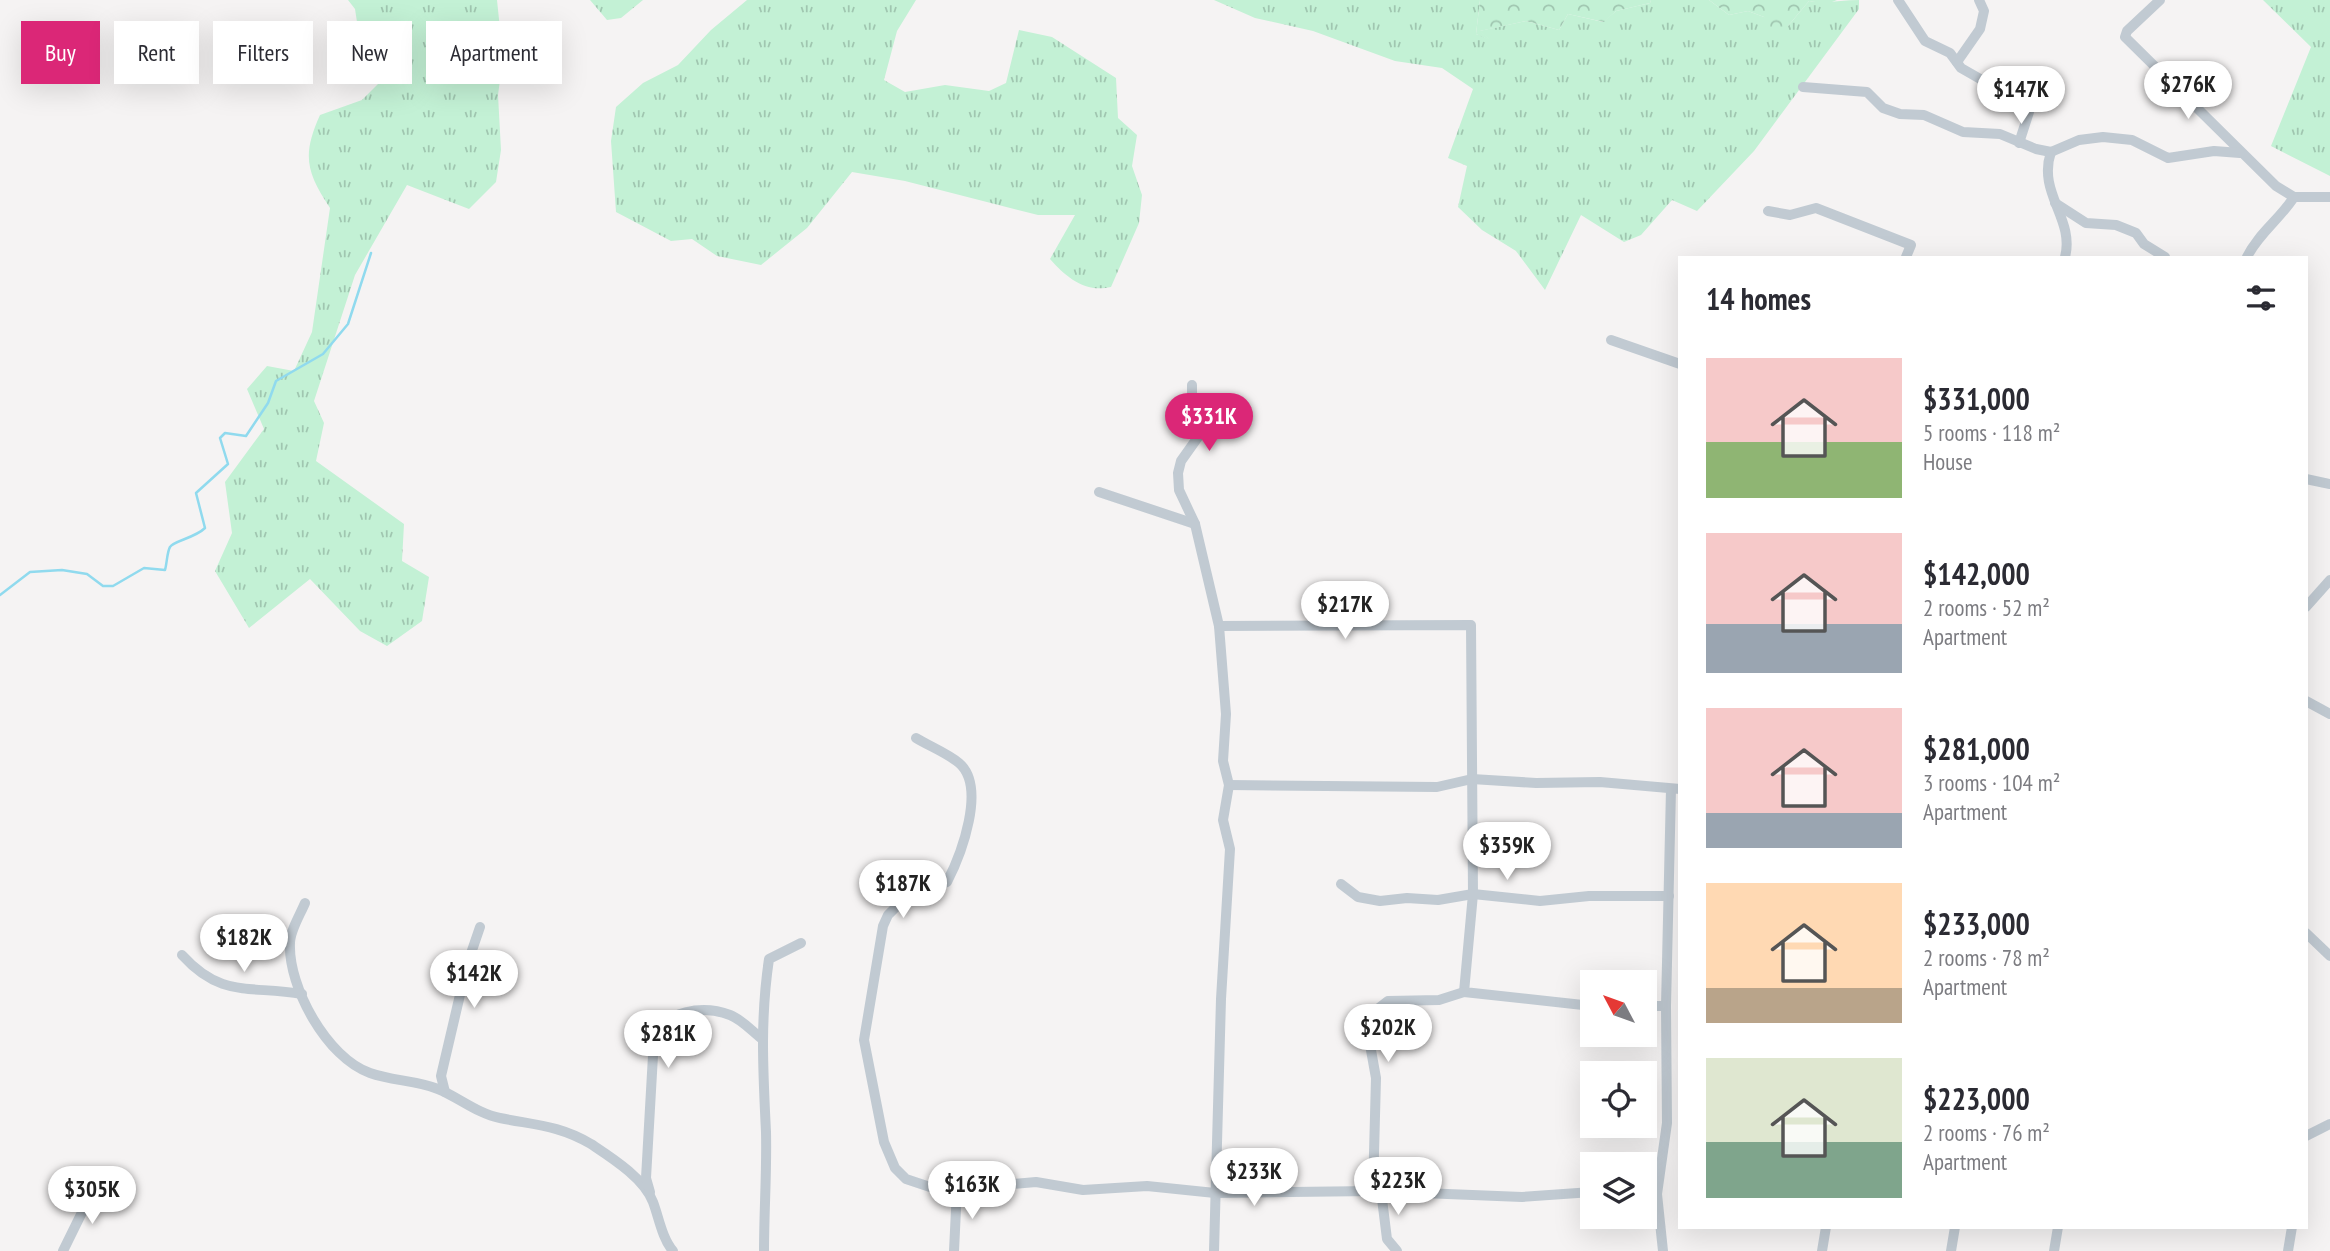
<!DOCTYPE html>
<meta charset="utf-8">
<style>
body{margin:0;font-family:"PT Sans Narrow",sans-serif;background:#f2f2f3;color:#2b2b33;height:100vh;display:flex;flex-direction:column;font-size:26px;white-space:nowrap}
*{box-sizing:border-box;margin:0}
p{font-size:23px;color:#7c7c81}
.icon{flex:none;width:38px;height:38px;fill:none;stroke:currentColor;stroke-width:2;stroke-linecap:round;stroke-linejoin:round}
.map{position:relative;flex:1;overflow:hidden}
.sheet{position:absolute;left:1678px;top:256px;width:630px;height:973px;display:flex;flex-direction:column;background:#fff;border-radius:0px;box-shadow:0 7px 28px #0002}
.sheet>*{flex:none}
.hud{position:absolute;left:21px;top:21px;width:665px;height:63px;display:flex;gap:14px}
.needle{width:46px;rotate:311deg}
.tools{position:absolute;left:1580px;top:970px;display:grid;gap:14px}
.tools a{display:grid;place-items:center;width:77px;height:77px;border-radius:0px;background:#fff;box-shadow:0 7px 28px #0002;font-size:35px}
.price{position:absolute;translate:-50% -60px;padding:0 16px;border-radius:24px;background:#fff;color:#222;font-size:23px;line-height:46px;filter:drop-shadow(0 2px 4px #0008)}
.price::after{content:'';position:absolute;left:50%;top:42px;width:21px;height:16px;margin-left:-10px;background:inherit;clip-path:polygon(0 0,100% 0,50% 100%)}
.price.selected{background:#db2777;color:#fff}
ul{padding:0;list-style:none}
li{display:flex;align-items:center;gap:21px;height:175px;padding:0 28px}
li span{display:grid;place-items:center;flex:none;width:196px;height:140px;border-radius:0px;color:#555}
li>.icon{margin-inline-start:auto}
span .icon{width:84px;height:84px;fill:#fffc;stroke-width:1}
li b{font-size:30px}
h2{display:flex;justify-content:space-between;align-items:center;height:84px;padding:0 28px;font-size:30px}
.tag{padding:0 24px;border-radius:0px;background:#fff;box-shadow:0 7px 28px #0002;font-size:24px;line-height:63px}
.tag.selected{background:#db2777;color:#fff}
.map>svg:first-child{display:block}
.grass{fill:url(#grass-tufts)}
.forest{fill:url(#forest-crowns)}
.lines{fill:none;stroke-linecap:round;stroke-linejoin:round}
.stream{stroke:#90daee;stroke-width:2.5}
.minor{stroke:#c1cad2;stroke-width:10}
</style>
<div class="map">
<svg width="2330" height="1251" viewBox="0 0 2330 1251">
<defs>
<pattern id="grass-tufts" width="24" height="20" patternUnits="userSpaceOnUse" patternTransform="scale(1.75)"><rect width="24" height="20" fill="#c3f1d5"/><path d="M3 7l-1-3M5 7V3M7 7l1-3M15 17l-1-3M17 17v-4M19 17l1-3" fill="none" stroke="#a0c6b0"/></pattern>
<pattern id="forest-crowns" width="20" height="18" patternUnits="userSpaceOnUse" patternTransform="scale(1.75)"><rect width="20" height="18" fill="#c3f1d5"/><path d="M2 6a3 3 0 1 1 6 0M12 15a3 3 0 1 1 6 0" fill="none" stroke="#a0c6b0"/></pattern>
</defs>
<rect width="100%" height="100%" fill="#f5f3f3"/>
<g class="grass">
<path d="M348,0H497L503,58L498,95L501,150L496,182L469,209L407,185L355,275L314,401L324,423L316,461L404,524L402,561L429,577L422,621L387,646L360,631L310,579L249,628L215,571L232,533L225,482L264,429L247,389L267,366L294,371L312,332L330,208C306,172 302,155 320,115L362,100L381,81L361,48L355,9Z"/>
<path d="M590,0H643L621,18L607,20Z"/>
<path d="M747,0H916L897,31L884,80L905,92L945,85L989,91L1006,83L1019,30L1052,37L1116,78L1118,118L1137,135L1132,166L1142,195L1139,223L1111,287C1085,293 1067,278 1050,259L1075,215H1038L905,181L852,172L807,228L761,265L717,256L692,239L671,241L616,212L611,141L616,107L643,83L678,65L711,30Z"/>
<path d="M1214,0H1480L1476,34L1489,39L1479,31L1526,21L1559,30L1568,14L1603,22L1616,11L1650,3L1651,0H1709L1729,15L1748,11L1788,26L1809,1C1827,4 1841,0 1859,0V9L1754,151L1697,211L1672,200L1641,235L1624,242L1581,215L1545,290L1516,251L1482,230L1458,207L1467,166L1448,158L1473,89L1442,68L1395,61L1313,31L1255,18Z"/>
<path d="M2263,0H2330V176L2271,146L2311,47Z"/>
</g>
<g class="forest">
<path d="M1480,0H1651L1650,3L1616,11L1604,22L1568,14L1559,30L1526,21L1480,31L1492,41L1476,34Z"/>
<path d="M1709,0H1837L1827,4L1809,1L1788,26L1770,33L1764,17L1748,11L1729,15Z"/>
</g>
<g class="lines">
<path class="stream" d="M0,595L30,572L62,570L87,574L103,586H113L144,568L165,570C167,563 167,552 170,547C173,541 195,538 205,528L196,493L228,464L220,438L225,433L246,436L268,403L276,381L323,354L348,324L371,253"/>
<g class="minor">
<path d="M1898,0L1925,41L1950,53L1961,68L2010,96L2029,112L2019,143"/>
<path d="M2160,0L2127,31L2125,37L2276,186L2294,197H2330"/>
<path d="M1957,62L1980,29L1984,11L1979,0"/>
<path d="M1803,87L1867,92L1883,108L1900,114L1924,115L1963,132L2000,134L2036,149L2051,152L2079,140L2103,137L2132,140L2168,158L2214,151L2240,153"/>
<path d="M2051,152C2037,193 2075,219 2065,257"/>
<path d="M2055,203L2086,223L2116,225L2136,233L2144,244L2165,257"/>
<path d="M1768,211L1790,215L1816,208L1911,245L1906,257"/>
<path d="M2247,257C2258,234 2280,219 2294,197"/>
<path d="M1611,340L1680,364"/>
<path d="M1192,385V403L1203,430L1181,461L1178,473L1179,490L1195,524L1219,626L1226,714L1223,761L1229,785L1223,820L1230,849L1221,999L1214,1251"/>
<path d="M2306,479L2330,484"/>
<path d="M1099,492L1195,524"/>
<path d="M2306,607L2330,580"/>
<path d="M1219,626L1471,625L1473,894L1464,992L1592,1006"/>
<path d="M2306,701L2330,714"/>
<path d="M916,738C929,746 947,753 959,763C987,787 961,855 947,882L900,903L888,915L883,926L864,1040L884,1142L895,1168L906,1179L933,1188L957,1189L1036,1182L1083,1190L1147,1186L1215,1193L1373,1191L1522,1197L1592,1192"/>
<path d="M1229,785L1437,787L1472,779L1536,783L1600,782L1680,789"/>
<path d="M1341,884L1358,897L1380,901L1407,898L1438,900L1473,894L1540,901L1589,896H1669"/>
<path d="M305,903C300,915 290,931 290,943C288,987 327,1058 370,1073C392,1081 416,1080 438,1089C458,1097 478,1114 500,1118C534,1125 559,1125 591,1144C612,1158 644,1178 653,1202C659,1218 662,1238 673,1251"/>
<path d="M2306,933L2330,956"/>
<path d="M182,955C222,999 250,985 302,994"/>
<path d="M1645,1006H1666"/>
<path d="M445,1092L441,1076L467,965L480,927"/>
<path d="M2306,1136L2330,1124"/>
<path d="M1373,1191L1376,1078L1369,1039L1375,1011L1388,1001L1439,1000L1464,992"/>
<path d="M1381,1191L1387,1239L1397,1251"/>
<path d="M650,1192L646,1178L654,1038C663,1010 704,1005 730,1015C741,1019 751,1030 761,1038"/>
<path d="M63,1251L94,1188"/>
<path d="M764,1251C764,1211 767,1171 766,1132C763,1070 760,1020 769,959L801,943"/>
<path d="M954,1251L957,1189"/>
<path d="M1663,1251L1657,1194L1667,1123L1666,1006L1671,789"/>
<path d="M1822,1251L1826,1227"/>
<path d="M1951,1251L1955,1227"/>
<path d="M2054,1251L2058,1227"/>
<path d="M2288,1251L2292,1227"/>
</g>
</g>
</svg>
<div class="tools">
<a><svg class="needle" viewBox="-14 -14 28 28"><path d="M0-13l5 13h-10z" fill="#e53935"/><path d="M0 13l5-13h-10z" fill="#7c7c81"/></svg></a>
<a><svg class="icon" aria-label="locate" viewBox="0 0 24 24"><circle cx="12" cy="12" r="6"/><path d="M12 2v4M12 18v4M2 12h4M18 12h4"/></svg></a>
<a><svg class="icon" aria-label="layers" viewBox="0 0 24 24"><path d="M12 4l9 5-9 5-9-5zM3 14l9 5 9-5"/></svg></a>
</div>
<b class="price" style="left:2188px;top:121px">$276K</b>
<b class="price" style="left:2021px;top:126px">$147K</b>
<b class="price selected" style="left:1209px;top:453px">$331K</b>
<b class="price" style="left:1345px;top:641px">$217K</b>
<b class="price" style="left:1507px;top:882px">$359K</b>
<b class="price" style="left:903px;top:920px">$187K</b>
<b class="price" style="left:244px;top:974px">$182K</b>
<b class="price" style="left:474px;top:1010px">$142K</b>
<b class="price" style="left:1388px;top:1064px">$202K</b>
<b class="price" style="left:668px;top:1070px">$281K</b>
<b class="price" style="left:1254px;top:1208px">$233K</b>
<b class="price" style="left:1398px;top:1217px">$223K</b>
<b class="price" style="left:972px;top:1221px">$163K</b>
<b class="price" style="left:92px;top:1226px">$305K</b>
<div class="hud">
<a class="tag selected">Buy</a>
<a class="tag">Rent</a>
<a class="tag">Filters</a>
<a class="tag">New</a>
<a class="tag">Apartment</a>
</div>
<section class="sheet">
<h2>14 homes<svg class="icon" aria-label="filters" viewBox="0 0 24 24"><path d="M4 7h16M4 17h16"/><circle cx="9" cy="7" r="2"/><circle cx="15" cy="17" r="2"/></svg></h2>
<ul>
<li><span style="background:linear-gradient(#f6c9c9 60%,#8fb573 0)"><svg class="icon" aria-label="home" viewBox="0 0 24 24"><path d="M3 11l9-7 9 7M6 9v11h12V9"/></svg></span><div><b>$331,000</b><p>5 rooms · 118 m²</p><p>House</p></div></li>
<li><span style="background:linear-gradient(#f6c9c9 65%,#9aa5b1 0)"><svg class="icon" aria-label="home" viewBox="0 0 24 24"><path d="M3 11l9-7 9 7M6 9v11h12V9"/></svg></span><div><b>$142,000</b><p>2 rooms · 52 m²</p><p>Apartment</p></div></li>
<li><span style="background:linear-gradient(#f6c9c9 75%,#9aa5b1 0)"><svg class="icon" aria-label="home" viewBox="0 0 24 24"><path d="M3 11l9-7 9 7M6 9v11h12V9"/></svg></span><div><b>$281,000</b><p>3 rooms · 104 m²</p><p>Apartment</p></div></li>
<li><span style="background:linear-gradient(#ffd9b3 75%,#b9a48a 0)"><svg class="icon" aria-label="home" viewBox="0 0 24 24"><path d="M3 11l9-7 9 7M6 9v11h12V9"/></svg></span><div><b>$233,000</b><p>2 rooms · 78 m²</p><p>Apartment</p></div></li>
<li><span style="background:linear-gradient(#dfe7d0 60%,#7fa58c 0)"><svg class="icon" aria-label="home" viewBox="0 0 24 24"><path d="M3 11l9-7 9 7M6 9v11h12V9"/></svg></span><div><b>$223,000</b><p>2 rooms · 76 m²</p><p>Apartment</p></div></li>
</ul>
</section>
</div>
